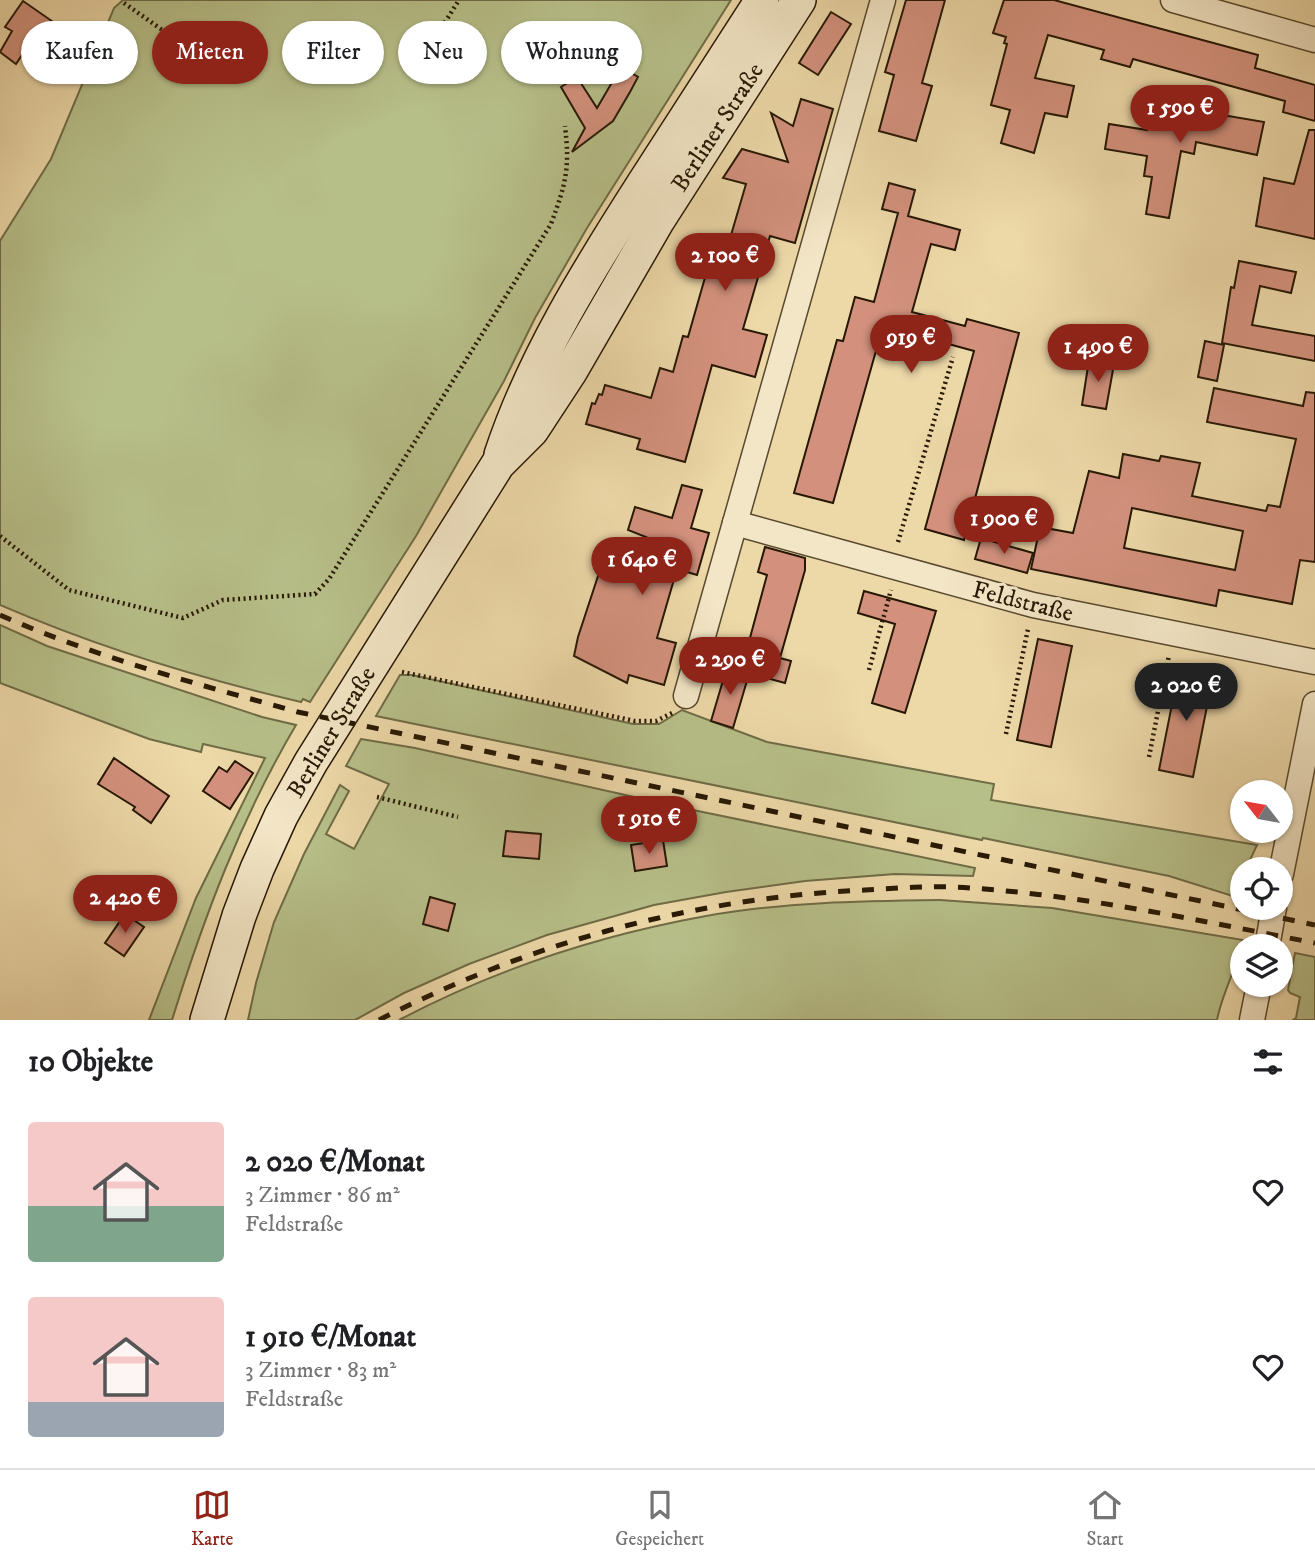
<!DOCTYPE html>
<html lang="de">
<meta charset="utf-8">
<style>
body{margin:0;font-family:"IM FELL DW Pica",serif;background:#f6f6f6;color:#202124;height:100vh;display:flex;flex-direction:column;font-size:26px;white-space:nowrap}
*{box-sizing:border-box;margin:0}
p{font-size:23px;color:#757577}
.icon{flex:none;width:38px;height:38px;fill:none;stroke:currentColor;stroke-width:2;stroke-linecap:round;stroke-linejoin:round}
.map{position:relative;height:1020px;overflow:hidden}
.details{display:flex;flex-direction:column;background:#fff;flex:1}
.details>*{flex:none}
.top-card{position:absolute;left:21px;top:21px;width:700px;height:63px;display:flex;gap:14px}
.needle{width:46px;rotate:301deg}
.tools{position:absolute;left:1230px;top:780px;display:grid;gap:14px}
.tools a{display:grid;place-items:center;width:63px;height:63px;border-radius:50%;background:#fff;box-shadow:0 2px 5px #0004;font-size:35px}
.price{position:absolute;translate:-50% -60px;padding:0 16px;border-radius:24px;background:#8f2418;color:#fff;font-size:23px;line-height:46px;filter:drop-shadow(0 2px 4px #0008)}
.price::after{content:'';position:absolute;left:50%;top:42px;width:21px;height:16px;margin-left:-10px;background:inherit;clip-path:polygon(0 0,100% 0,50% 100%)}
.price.active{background:#222;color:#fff}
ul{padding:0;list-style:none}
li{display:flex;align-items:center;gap:21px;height:175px;padding:0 28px}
li span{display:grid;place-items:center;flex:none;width:196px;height:140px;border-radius:7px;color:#555}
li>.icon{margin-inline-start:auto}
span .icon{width:84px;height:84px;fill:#fffc;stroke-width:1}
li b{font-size:30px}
h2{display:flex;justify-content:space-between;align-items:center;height:84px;padding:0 28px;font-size:30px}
.pill{padding:0 24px;border-radius:32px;background:#fff;box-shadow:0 2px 5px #0004;font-size:24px;line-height:63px}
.pill.active{background:#8f2418;color:#fff}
.tab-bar{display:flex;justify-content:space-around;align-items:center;height:98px;border-top:2px solid #e0e0e0;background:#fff;font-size:19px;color:#757577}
.tab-bar a{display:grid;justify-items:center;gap:4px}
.tab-bar .active{color:#8f2418}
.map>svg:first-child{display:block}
.green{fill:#b7bf89;stroke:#6f6c46;stroke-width:2}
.building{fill:#d3917d;stroke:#271804;stroke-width:2;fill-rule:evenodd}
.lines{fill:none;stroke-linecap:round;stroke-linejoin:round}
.street-casing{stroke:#58482d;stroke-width:27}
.secondary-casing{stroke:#271804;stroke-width:36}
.path{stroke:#271804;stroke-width:4.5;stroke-dasharray:2 3.5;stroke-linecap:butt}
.street{stroke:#f3e6c6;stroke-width:24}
.secondary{stroke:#f3e6c6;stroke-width:33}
.rail{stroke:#271804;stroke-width:5;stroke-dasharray:12 12;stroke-linecap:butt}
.labels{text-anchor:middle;stroke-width:6;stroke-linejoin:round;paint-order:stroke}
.street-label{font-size:24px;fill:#271804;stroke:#f3e6c6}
</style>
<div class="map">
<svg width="1315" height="1020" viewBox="0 0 1315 1020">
<rect width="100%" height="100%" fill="#edd8a8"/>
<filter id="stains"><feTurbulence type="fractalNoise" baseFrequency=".00286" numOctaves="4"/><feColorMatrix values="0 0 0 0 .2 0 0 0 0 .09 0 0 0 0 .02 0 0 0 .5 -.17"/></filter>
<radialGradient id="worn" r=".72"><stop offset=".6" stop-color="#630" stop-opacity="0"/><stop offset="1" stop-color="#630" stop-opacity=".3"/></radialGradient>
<g class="green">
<path d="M123,0H731L587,228L535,318L504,381L416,536L310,702L303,699L301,702C198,678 97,647 0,605V241L51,159L114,8Z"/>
<path d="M0,625L47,646L262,717L296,725C241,818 204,917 172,1020H149L196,898L265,758L203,744L201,752L149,739L0,683Z"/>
<path d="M400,675H412L633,724H659L682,710L767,742L994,784L991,800L1257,845L1249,862V870H1242V899L1169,876L983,838L982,840L376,716Z"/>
<path d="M361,739L415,748L688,809L975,868L973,876L895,874L805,881L726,892L654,905L547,935L469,964L404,993L355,1020H248L256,983L274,922L304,854L340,785L349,791L326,834L354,849L389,784L346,766Z"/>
<path d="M940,900L1052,908L1243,940C1237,968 1222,993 1217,1020H399C494,970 601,935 706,916C783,902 862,901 940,900Z"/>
<path d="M1295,953L1315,957V1020H1293L1296,1018L1300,997L1290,993L1288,990Z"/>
</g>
<g class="building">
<path d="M906,0H945L922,83L932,86L916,141L879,131L894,75L885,72Z"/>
<path d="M1004,0H1054L1258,55L1255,68L1315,85V121L1283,112L1285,101L1133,59L1130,67L1101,59L1104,50L1048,35L1035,78L1074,86L1067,117L1045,113L1034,153L1001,143L1010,110L991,105L1007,44L1004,43L1006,37L993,33Z"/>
<path d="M23,1L69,33L50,60L28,46L16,64L0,52L12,31L5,27Z"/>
<path d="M831,12L851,24L818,75L799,63Z"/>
<path d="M621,67L638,77L630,92L613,121L572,152L585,128L561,87L577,77L597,108Z"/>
<path d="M801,99L833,109L795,243L770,236L743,329L767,335L755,377L712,365L685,462L637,449L640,439L586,424L592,403L595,404L599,394L602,395L605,385L651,398L660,368L673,372L683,336L688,337L716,239L729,242L746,184L723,178L742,149L788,162L771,113L793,126Z"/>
<path d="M1152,103L1264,122L1257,155L1196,142L1194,154L1181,151L1169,218L1146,214L1152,177L1144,176L1147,156L1105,149L1109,124L1147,130Z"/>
<path d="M1309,130H1315V239L1256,226L1264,178L1294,184Z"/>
<path d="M889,183L915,190L908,216L960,230L955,250L931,244L912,312L965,326L967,319L1019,333L964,540L925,529L974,351L883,326L833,503L794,493L837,340L843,341L855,297L874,302L898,213L882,209Z"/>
<path d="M1239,261L1296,272L1291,293L1260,286L1252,325L1315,336V361L1222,343L1231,287L1234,288Z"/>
<path d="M1205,341L1224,345L1217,381L1198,377Z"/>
<path d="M1089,360L1114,364L1106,409L1082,405Z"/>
<path d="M1214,388L1303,406L1306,392L1315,393V562L1300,560L1292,604L1219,590L1216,606L1031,569L1040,527L1073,533L1089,471L1119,478L1123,454L1159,461L1161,456L1200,463L1192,496L1266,511L1268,505L1280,507L1296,439L1207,422ZM1132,508L1243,531L1235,570L1124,548Z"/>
<path d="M682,485L702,490L691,528L709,533L697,575L677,569L657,638L676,643L664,685L629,675L627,683L574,656L578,637L600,570L638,581L651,539L628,530L635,507L672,518Z"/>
<path d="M981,538L1033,553L1027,573L975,559Z"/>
<path d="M765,547L805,558V570L780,658L791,661L785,683L741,671L767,575L758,572Z"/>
<path d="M864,591L936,611L905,713L872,703L895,624L858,613Z"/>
<path d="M1038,639L1072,646L1051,747L1017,740Z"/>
<path d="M727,667L749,674L733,728L711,721Z"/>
<path d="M1179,669L1213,676L1193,777L1159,770Z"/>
<path d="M114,758L169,796L151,823L133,810L135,807L98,784Z"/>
<path d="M235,761L253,773L230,809L203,791L219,767L227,772Z"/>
<path d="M506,831L541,834L539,859L503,856Z"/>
<path d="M663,840L667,866L635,871L631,845Z"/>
<path d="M430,897L455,904L448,931L423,924Z"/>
<path d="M125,914L144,927L124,956L105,943Z"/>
</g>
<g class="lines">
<g class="street-casing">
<g id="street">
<path d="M1173,0L1315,40"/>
<path d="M735,523L1033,605L1315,662"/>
<path d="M686,696L883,0"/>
<path d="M1281,874L1315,704"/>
<path d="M1267,947L1274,908"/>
<path d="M1252,1020L1259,985"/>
</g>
</g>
<g class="secondary-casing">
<g id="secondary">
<path d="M501,455C533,358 589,269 644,183C683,122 722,61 762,0"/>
<path d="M207,1020L239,916L257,869L281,816L311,762L498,464L532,430L570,372L658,220L799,0"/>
</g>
</g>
<g class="path">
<path d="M124,3L168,34"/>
<path d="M439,32L459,0"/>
<path d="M0,536L69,590L183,618L223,600L315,594L329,579L551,224C566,183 570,169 565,126"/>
<path d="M898,542L953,357"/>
<path d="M869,670L891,590"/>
<path d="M402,672L635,721H656L672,713"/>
<path d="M1006,734L1028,629"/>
<path d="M1149,757L1169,655"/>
<path d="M377,797L458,817"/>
</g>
<use href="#street" class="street"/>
<use href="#secondary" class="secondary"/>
<g class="rail">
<path d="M0,615C95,657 197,684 298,712L1315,925"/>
<path d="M379,1020C531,942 694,898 865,890C900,888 936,885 971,888C1087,896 1201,921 1315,943"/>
</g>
</g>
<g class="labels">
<g class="street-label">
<text transform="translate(717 127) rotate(-57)" y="8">Berliner Straße</text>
<text transform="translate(1023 601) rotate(14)" y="8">Feldstraße</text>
<text transform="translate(331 732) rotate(-59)" y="8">Berliner Straße</text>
</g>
</g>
<rect width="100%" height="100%" filter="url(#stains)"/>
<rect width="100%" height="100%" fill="url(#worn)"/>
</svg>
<div class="tools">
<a><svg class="needle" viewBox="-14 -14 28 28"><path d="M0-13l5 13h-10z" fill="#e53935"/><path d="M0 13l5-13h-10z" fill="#757577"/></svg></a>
<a><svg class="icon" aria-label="locate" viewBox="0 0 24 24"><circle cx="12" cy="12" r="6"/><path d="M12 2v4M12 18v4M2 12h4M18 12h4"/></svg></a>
<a><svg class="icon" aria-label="layers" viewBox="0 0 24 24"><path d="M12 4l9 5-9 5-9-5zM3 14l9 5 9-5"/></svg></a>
</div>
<b class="price" style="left:1180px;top:145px">1 590 €</b>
<b class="price" style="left:725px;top:293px">2 100 €</b>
<b class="price" style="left:911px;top:375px">919 €</b>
<b class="price" style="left:1098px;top:384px">1 490 €</b>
<b class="price" style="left:1004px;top:556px">1 900 €</b>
<b class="price" style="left:642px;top:597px">1 640 €</b>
<b class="price" style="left:730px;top:697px">2 290 €</b>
<b class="price active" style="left:1186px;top:723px">2 020 €</b>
<b class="price" style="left:649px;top:856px">1 910 €</b>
<b class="price" style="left:125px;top:935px">2 420 €</b>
<div class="top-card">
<a class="pill">Kaufen</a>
<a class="pill active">Mieten</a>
<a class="pill">Filter</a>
<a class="pill">Neu</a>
<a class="pill">Wohnung</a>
</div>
</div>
<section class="details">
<h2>10 Objekte<svg class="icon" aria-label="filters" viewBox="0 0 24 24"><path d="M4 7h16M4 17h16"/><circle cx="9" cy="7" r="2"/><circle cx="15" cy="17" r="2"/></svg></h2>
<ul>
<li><span style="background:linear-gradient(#f6c9c9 60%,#7fa58c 0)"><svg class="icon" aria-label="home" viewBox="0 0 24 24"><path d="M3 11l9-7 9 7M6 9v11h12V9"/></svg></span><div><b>2 020 €/Monat</b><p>3 Zimmer · 86 m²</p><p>Feldstraße</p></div><svg class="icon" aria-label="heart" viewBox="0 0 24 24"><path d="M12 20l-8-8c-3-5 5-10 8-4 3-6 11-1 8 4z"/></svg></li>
<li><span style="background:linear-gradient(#f6c9c9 75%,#9aa5b1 0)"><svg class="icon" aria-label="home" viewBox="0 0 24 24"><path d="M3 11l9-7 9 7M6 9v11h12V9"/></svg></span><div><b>1 910 €/Monat</b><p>3 Zimmer · 83 m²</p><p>Feldstraße</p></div><svg class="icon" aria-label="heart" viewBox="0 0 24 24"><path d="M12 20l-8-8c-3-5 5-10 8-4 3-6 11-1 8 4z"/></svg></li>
</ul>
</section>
<nav class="tab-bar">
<a class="active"><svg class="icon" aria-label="map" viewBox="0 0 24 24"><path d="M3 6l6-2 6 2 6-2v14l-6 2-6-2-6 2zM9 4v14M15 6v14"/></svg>Karte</a>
<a><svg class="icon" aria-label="saved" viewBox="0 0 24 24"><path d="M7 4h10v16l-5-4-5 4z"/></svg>Gespeichert</a>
<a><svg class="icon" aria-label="home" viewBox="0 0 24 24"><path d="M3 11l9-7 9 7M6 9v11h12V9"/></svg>Start</a>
</nav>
